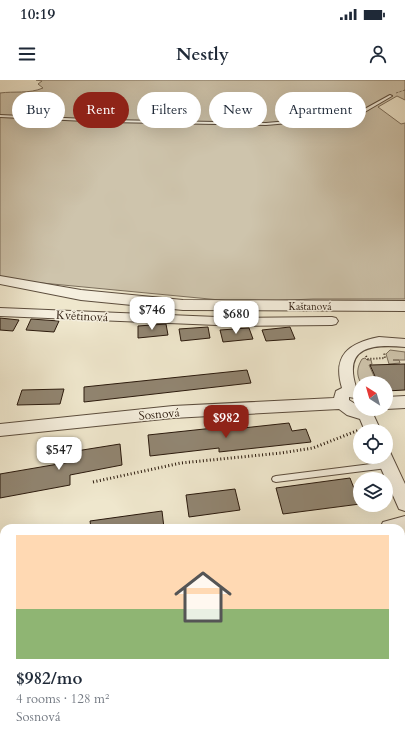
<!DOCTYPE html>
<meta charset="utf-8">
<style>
body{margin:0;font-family:Cardo,serif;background:#f2f2f3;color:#1f2937;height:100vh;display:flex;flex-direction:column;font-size:15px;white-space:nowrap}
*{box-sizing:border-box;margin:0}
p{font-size:13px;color:#747a83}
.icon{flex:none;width:22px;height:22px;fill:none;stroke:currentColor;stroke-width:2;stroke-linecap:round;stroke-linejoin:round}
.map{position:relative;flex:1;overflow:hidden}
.panel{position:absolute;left:0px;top:444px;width:405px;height:220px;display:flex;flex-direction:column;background:#fff;border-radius:12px 12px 0 0;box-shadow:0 4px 16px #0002}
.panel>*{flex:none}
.top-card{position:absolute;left:12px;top:12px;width:381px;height:36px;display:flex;gap:8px}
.needle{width:26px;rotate:323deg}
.tools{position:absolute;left:353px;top:296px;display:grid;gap:8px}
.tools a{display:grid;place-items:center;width:40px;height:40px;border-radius:50%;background:#fff;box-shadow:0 4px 16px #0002;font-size:20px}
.price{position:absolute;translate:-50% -34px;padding:0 9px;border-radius:8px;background:#fff;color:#222;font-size:13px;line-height:26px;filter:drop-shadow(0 1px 2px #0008)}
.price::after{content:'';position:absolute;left:50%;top:24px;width:12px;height:9px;margin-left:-6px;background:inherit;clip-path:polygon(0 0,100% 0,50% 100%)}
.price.selected{background:#8f2418;color:#fff}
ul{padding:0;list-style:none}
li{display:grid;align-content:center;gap:8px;height:212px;padding:0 16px}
li span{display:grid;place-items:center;height:124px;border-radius:0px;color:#555}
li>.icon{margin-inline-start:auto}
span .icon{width:72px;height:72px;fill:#fffc;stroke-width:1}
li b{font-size:17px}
.pill{padding:0 14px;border-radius:18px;background:#fff;box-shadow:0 4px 16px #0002;font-size:14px;line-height:36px}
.pill.selected{background:#8f2418;color:#fff}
.status{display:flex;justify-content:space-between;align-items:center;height:28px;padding:0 20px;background:#fff;direction:ltr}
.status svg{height:11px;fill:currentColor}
header{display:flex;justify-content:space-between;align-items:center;height:52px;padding:0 16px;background:#fff;font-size:18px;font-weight:800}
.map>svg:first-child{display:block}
.green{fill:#cec4ac;stroke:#7c6f5c}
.building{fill:#918571;stroke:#2b1a0d}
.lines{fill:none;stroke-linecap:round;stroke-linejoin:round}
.service-casing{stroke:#5c4d3d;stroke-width:2}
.minor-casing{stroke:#5c4d3d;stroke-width:2}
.tertiary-casing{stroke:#5c4d3d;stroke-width:2}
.path-far2{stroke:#2b1a0d;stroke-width:1;stroke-dasharray:0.5 1;stroke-linecap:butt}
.path-far1{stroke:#2b1a0d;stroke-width:2;stroke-dasharray:1 2;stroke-linecap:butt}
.path{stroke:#2b1a0d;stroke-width:3;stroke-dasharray:1 2.5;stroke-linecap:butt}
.service{fill:#f5efde;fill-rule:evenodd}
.minor{fill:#f5efde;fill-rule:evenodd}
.tertiary{fill:#f5efde;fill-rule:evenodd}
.labels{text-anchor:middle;stroke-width:3;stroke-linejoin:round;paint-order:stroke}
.far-street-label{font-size:10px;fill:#2b1a0d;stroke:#f5efde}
.street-label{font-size:12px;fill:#2b1a0d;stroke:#f5efde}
</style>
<div class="status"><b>10:19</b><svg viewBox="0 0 49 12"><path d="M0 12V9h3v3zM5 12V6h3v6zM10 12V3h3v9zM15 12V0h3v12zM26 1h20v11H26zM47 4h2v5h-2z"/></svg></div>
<header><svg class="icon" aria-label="menu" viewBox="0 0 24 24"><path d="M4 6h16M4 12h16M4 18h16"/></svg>Nestly<svg class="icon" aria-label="person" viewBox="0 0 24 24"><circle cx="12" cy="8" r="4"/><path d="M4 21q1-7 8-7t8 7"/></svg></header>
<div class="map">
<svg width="405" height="664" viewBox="0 0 405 664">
<rect width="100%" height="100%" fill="#efe7cd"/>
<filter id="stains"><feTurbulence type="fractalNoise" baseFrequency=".005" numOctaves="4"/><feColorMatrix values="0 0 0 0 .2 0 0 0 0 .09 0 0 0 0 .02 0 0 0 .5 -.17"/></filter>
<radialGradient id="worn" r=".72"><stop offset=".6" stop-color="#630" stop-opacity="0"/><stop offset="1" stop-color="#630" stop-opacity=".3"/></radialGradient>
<g class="green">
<path d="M36,0H405V20L397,16L378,27L401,44L405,43V219H313L241,222L0,199V13C14,11 29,14 43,8L38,4L42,1Z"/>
<path d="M390,270L405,272V280H393H399L400,283L389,284L386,274Z"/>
<path d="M365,278L367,280H371L372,284L369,285L377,303H361C356,295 357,287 362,279Z"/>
<path d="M401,655L405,656V664H185L203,660H401Z"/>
</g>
<g class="building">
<path d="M0,238L19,240L13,251L0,250Z"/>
<path d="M31,239L59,241L54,252L26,250Z"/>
<path d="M166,244L168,255L138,258V246Z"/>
<path d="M208,247L210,258L181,261L179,249Z"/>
<path d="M290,247L295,259L266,261L262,250Z"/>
<path d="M249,248L253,259L223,262L220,250Z"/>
<path d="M405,284V310L386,311V303H378L370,285Z"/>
<path d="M247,290L251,303L84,322V307Z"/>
<path d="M64,309L60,324L17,325L22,310Z"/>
<path d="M289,343L292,351L306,349L311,362L219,372V368L150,376L148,355L242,345L243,348Z"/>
<path d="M120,364L122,385L70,395V405L0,418V394L70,382V372Z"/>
<path d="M350,398L360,424L283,434L276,408Z"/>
<path d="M235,409L240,430L189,437L186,415Z"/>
<path d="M162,431L164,448H91L90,441Z"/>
</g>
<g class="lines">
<g class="service-casing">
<g id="service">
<path d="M390,15L392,16L363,33L352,36L334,39L266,45L108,42L0,37V35L108,40L266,43L334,37L352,34L361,31Z"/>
<path d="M387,382L390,383L391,385L390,387L387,388L276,402L273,401L272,399L273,397L276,396Z"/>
<path d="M405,472V480L401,481V473Z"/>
</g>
</g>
<g class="minor-casing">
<g id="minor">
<path d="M0,228L241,238L332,237L336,238L338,241L336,244L332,245L241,246L0,236Z"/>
<path d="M379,257L405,259V267C373,264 343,266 356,307L360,308V319L349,317V320L360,327V329H379L374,336L381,351H365L360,339L347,335L339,329L173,338L0,356V344L173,326L334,318L336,311L342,308C332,275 349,263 379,257Z"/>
<path d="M405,316V328L386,329V317Z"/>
<path d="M386,371L390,372L405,404V431L399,429L376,377H386Z"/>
<path d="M405,436V454H401V448H380L383,442Z"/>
<path d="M4,538V560L0,561V539Z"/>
</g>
</g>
<g class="tertiary-casing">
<path id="tertiary" d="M0,196L81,210L183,220L405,221V231L183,230L81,220L0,204Z"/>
</g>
<path class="path-far2" d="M396,13L405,10"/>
<path class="path-far1" d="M366,276L368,279L385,278L384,272"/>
<path class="path" d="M93,402L181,383L281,373L313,368L359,350"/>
<use href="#service" class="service"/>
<use href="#minor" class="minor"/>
<use href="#tertiary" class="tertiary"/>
</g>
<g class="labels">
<g class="far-street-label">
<text x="310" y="230">Kaštanová</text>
</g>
<g class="street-label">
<text transform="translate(82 236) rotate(3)" y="4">Květinová</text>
<text transform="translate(159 334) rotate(-5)" y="4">Sosnová</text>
</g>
</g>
<rect width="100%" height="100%" filter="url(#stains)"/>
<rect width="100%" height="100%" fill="url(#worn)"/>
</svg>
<div class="tools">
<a><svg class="needle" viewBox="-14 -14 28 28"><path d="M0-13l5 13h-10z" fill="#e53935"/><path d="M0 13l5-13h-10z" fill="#747a83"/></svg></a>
<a><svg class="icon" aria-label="locate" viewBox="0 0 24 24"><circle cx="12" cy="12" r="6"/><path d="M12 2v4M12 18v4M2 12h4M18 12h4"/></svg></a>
<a><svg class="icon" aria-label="layers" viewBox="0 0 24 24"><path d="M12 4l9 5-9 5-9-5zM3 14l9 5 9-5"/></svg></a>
</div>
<b class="price" style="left:152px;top:251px">$746</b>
<b class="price" style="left:236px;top:255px">$680</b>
<b class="price selected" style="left:226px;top:359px">$982</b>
<b class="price" style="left:59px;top:391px">$547</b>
<div class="top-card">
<a class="pill">Buy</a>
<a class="pill selected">Rent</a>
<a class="pill">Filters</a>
<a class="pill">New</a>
<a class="pill">Apartment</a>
</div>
<section class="panel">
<ul>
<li><span style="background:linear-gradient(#ffd9b3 60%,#8fb573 0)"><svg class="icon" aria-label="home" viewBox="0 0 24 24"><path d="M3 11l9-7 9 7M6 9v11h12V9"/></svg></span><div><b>$982/mo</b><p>4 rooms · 128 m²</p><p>Sosnová</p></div></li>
</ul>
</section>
</div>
